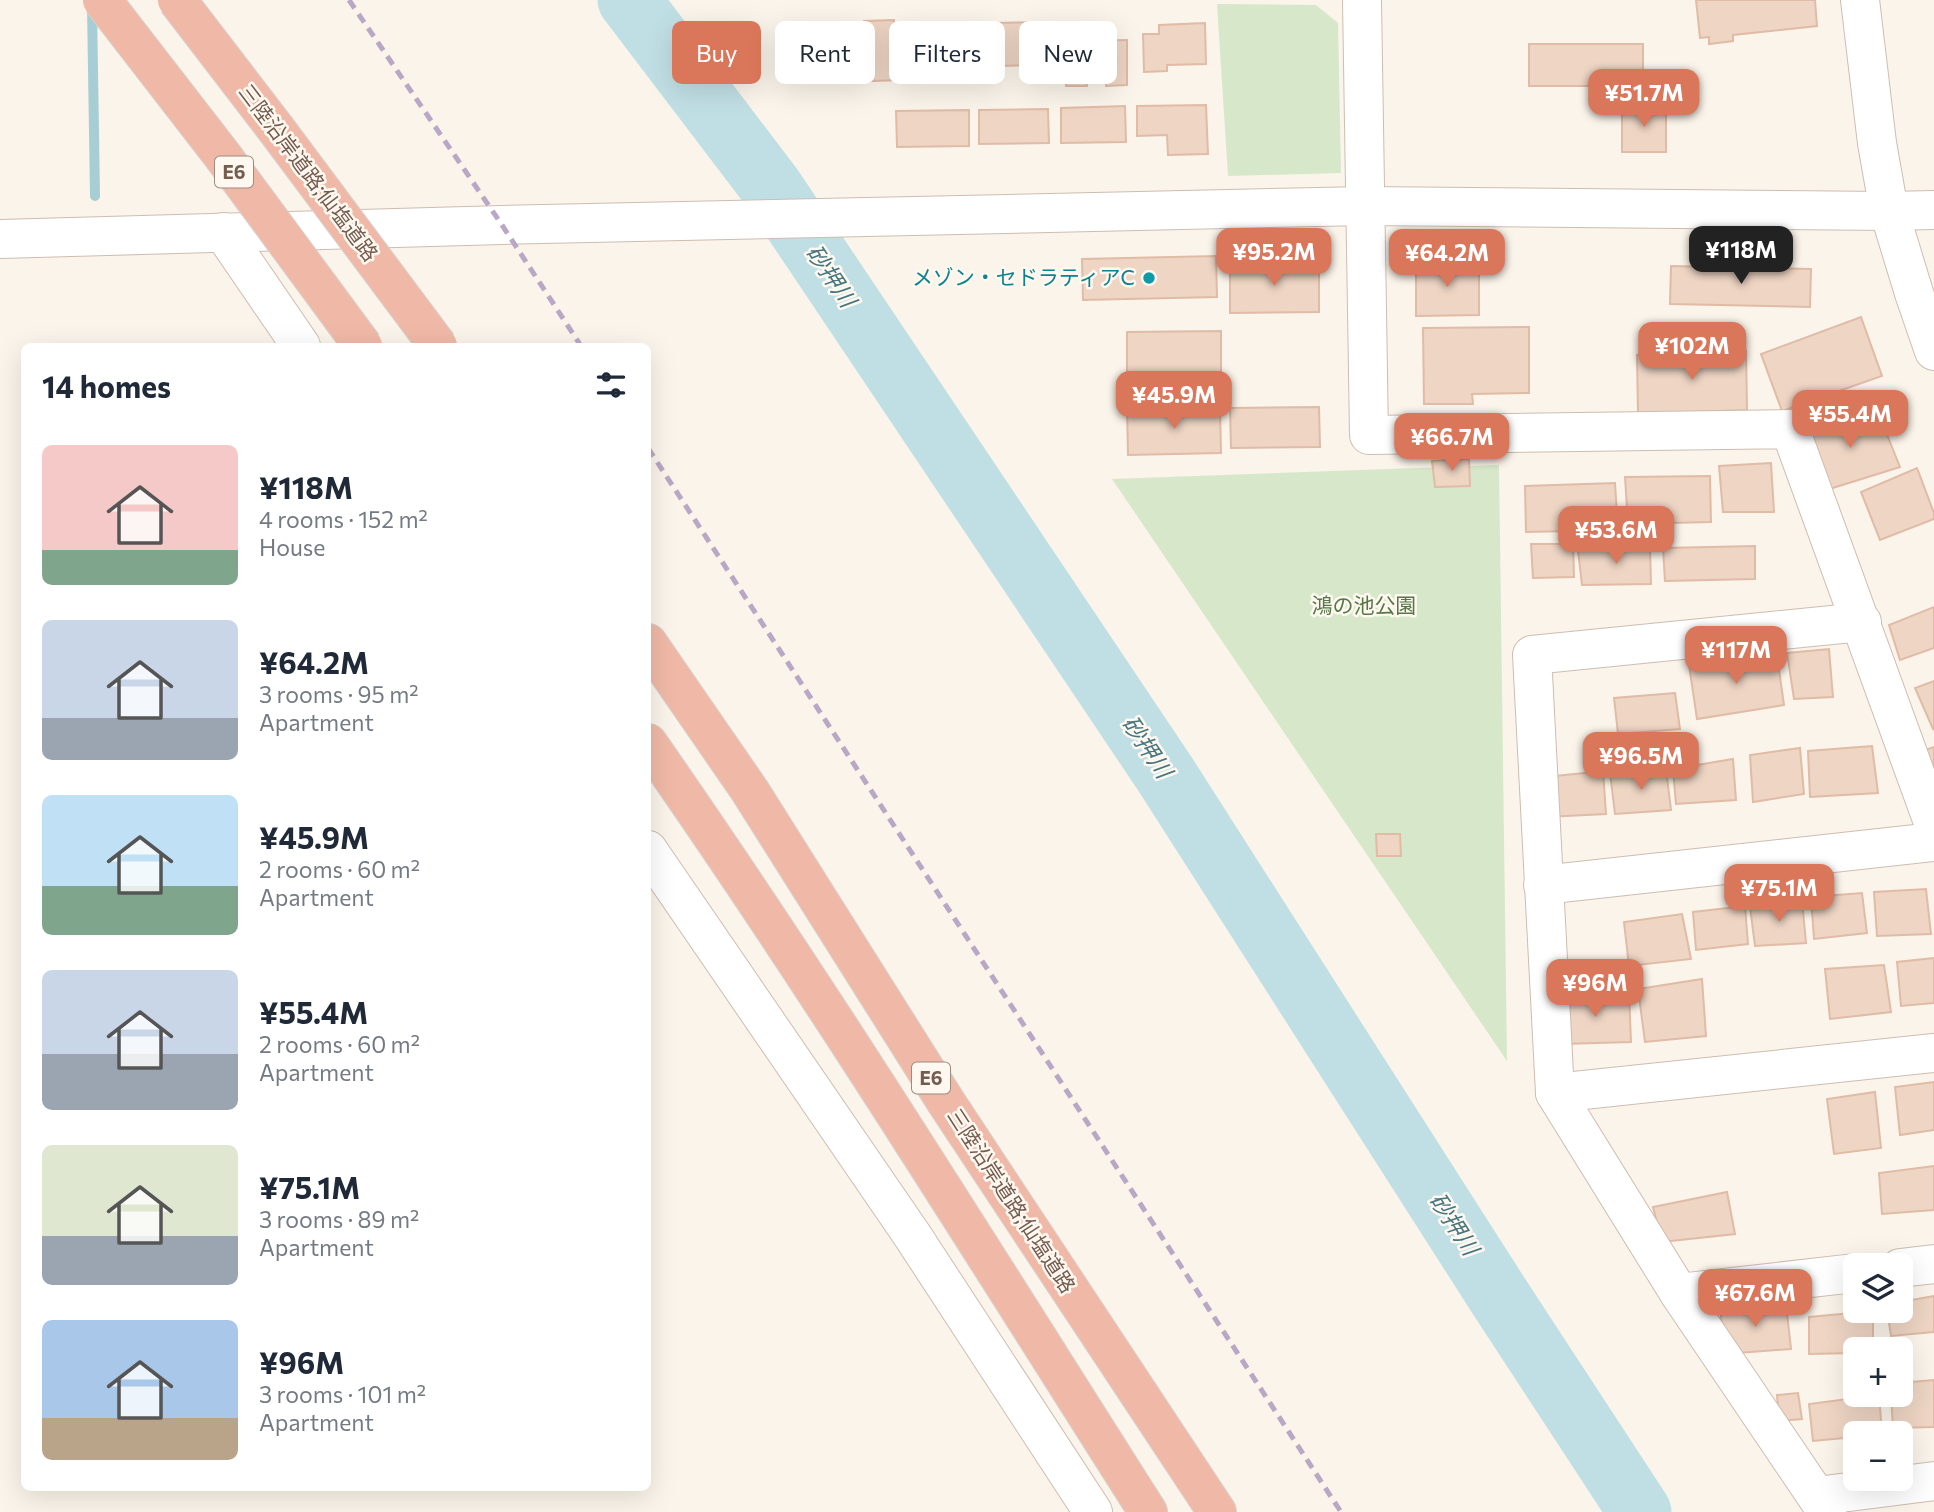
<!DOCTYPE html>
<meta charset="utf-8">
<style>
body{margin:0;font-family:Commissioner,"Noto Sans JP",sans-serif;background:#f2f2f3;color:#1f2937;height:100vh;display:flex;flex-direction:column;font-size:26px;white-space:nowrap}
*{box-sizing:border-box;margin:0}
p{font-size:23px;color:#747a83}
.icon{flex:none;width:38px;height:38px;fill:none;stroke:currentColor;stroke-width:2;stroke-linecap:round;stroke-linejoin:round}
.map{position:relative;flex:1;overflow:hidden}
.sheet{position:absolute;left:21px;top:343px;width:630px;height:1148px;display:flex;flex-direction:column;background:#fff;border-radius:10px;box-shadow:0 7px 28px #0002}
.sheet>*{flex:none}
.top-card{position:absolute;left:672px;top:21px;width:665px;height:63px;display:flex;gap:14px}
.fabs{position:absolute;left:1843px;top:1253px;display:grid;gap:14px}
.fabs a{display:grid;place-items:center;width:70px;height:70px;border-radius:10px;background:#fff;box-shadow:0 7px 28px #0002;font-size:35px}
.price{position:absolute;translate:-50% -60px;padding:0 16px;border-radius:14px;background:#da765a;color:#fff;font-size:23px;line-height:46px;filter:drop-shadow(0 2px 4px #0008)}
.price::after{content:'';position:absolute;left:50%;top:42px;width:21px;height:16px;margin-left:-10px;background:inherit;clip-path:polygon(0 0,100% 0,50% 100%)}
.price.on{background:#222;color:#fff}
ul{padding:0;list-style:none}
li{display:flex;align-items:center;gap:21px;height:175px;padding:0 21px}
li span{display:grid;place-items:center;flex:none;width:196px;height:140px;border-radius:10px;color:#555}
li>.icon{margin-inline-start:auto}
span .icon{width:84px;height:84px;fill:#fffc;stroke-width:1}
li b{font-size:30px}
h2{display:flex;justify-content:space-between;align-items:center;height:84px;padding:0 21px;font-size:30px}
.pill{padding:0 24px;border-radius:10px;background:#fff;box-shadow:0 7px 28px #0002;font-size:24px;line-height:63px}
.pill.on{background:#da765a;color:#fff}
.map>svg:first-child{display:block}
.green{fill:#d6e8c9}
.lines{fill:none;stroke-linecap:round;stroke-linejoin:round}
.stream{stroke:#a7ced5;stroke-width:10}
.river{stroke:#c0dfe4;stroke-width:63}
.building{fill:#eed5c4;stroke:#e0bba6;stroke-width:2}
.minor-casing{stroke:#cdbdb1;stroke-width:40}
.highway-casing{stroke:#d8d1ce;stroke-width:40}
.minor{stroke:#fff;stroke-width:38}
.highway{stroke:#f0b9a7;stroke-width:38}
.rail{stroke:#b8a8c5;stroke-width:5;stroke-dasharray:10 7;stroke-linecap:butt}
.highway-bridge-casing{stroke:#d8d1ce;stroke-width:40;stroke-linecap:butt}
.highway-bridge{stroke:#f0b9a7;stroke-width:38}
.culture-dot{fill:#0f9aa8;stroke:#fef8f0;stroke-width:2.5}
.labels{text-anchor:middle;stroke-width:5;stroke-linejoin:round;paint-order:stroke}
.shield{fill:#fef8f0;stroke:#9d8b7f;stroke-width:2}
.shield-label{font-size:19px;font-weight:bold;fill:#745c4f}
.street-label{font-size:21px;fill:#745c4f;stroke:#fef8f0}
.culture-label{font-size:21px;fill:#0d838f;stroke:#fef8f0;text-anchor:end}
.park-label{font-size:21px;fill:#567848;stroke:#fef8f0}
.water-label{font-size:23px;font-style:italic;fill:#47767f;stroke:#fef8f0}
</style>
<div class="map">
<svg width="1934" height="1512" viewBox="0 0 1934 1512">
<rect width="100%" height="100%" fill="#fbf4ea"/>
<g class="green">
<path d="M1217,4L1316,5L1338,23L1341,173L1228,176Z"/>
<path d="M1499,465L1507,1061L1112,479Z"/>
</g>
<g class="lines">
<path class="stream" d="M92,6L95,196"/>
<path class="river" d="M629,0L772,188L1165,774L1500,1298L1640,1512"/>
</g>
<g class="building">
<path d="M1696,0H1815L1817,26L1733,35V41L1709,44V37L1700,38Z"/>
<path d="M894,20L895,41H900L901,80L844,82L843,40L865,39L864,21Z"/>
<path d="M1044,22L1045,65L993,66V23Z"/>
<path d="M1205,23L1206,64L1167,65V71L1144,72L1143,34H1159V25Z"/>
<path d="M958,30L959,43L976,42L977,74L941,75V80H913L911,32Z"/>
<path d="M1127,40V85L1106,86V79L1087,80V86H1066L1065,41Z"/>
<rect x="1529" y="44" width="114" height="42"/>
<path d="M1206,105L1208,154L1168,155L1167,135L1137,136V106Z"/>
<path d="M1622,105L1666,106V152H1622Z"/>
<path d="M1125,106L1126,142L1061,143V108Z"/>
<path d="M1048,109L1049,143L979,144V110Z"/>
<path d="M969,110V146L897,147L896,111Z"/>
<path d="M1216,256L1217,297L1083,300L1082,259Z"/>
<path d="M1426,261H1468V268H1479V315L1416,316V268H1426Z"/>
<path d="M1230,263H1319V312L1230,313Z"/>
<path d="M1671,266L1811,269L1810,307L1670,304Z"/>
<path d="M1861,317L1882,376L1782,411L1761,354Z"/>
<path d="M1529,327V393L1472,394L1473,404H1424L1423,328Z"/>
<path d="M1221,331V374L1127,376V332Z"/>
<path d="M1746,351L1747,410L1638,414L1637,355Z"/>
<path d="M1319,407L1320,447L1231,448L1230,408Z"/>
<path d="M1876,407L1900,467L1823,491L1801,434Z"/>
<path d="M1127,408H1220L1221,453L1128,455Z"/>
<path d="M1469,459L1470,486L1435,487L1432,461Z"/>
<path d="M1771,463L1774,512H1723L1719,466Z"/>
<path d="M1917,468L1934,513V519L1880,540L1861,492Z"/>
<path d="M1710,476L1711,522L1628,524L1625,477Z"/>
<path d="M1615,483L1618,530L1526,532L1525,486Z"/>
<path d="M1531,544H1573L1574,577L1533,578Z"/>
<path d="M1650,546L1651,584L1582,585L1578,550Z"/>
<path d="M1755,546V579L1665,581L1663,548Z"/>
<path d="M1934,607V648L1900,660L1889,625Z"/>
<path d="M1829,649L1833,697L1794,699L1787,653Z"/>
<path d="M1777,656L1784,705L1697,719L1689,665Z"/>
<path d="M1934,681V728L1933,729L1915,688Z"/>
<path d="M1675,693L1680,729L1618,734L1614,698Z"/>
<path d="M1872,746L1878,793L1810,797L1808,751Z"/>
<path d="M1934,747V781L1922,751Z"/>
<path d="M1800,748L1804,794L1753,802L1750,755Z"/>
<path d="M1733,759L1736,800L1676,804L1673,769Z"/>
<path d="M1666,769L1671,810L1615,814L1610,773Z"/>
<path d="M1603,771L1606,814L1546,817V777Z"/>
<path d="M1376,834H1400L1401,856H1377Z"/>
<path d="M1926,889L1931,934L1877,936L1874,892Z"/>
<path d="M1862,893L1867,933L1814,939L1811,897Z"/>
<path d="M1802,900L1806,943L1755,946L1750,907Z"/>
<path d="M1745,906L1748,944L1696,950L1693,912Z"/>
<path d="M1682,914L1691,959L1629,966L1624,922Z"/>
<path d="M1934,958V1003L1901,1006L1897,962Z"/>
<path d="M1884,965L1891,1012L1830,1019L1825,969Z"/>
<path d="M1702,979L1706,1036L1645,1042L1638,989Z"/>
<path d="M1629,993L1631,1042L1562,1044L1556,996Z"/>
<path d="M1934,1082V1130L1900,1135L1895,1087Z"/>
<path d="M1875,1092L1881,1148L1834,1154L1827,1099Z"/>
<path d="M1934,1166V1210L1882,1214L1879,1173Z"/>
<path d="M1727,1192L1735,1234L1662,1242L1653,1207Z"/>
<path d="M1934,1296V1332L1891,1336L1887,1311H1900V1302Z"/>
<path d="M1786,1304L1791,1349L1725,1354L1720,1308Z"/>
<path d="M1873,1311V1349H1855V1353L1809,1354V1317Z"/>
<path d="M1934,1380V1427L1893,1428L1891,1395H1900V1383Z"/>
<path d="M1798,1393L1802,1419L1779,1421L1777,1395Z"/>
<path d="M1879,1395L1882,1433H1855V1437L1813,1441L1809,1404Z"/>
</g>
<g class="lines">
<g class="minor-casing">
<g id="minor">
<path d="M1362,0L1369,435L1790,429L1934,825"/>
<path d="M1860,0L1877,143L1889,211L1914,293L1934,351"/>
<path d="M223,232L301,346"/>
<path d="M0,239L502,225L1365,206L1889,211L1934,210"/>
<path d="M648,850L912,1235L1093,1512"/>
<path d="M1543,885L1934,842"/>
<path d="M1555,1093L1934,1053"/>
<path d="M1900,1268L1934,1264"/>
<path d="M1679,1293L1855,1273"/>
<path d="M1817,1496L1934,1481"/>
<path d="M1827,1512L1679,1293L1555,1093L1532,655L1862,622"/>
</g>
</g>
<g class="highway-casing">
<g id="highway">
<path d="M648,643L750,791L946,1102L1217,1512"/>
<path d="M648,743C823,994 984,1254 1148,1512"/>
</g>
</g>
<use href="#minor" class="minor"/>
<use href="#highway" class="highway"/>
<g class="rail">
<path d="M349,0L502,225L581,346"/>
<path d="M648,448L1341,1512"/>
</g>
<g class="highway-bridge-casing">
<g id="highway-bridge">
<path d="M102,0L222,155L363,346"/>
<path d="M177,0L276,129L438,346"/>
</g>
</g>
<use href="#highway-bridge" class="highway-bridge"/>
</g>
<circle class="culture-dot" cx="1149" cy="278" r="7"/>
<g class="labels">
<g class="shield">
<rect x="215" y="156.5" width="38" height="31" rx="5"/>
<rect x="912" y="1062.5" width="38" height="31" rx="5"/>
</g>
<g class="shield-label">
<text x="234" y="179">E6</text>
<text x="931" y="1085">E6</text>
</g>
<g class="street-label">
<text transform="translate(308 173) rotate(53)" y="7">三陸沿岸道路;仙塩道路</text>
<text transform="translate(1011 1201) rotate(57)" y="7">三陸沿岸道路;仙塩道路</text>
</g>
<g class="culture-label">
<text x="1135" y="285">メゾン・セドラティアC</text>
</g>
<g class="park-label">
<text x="1364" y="613">鴻の池公園</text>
</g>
<g class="water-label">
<text transform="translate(831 276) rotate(56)" y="8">砂押川</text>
<text transform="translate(1147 747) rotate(56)" y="8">砂押川</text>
<text transform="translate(1454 1224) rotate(57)" y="8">砂押川</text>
</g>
</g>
</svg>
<div class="fabs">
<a><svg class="icon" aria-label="layers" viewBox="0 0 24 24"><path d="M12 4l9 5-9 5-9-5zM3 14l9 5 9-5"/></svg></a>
<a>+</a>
<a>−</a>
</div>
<b class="price" style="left:1644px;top:129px">¥51.7M</b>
<b class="price on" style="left:1741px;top:286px">¥118M</b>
<b class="price" style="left:1274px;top:288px">¥95.2M</b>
<b class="price" style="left:1447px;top:289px">¥64.2M</b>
<b class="price" style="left:1692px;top:382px">¥102M</b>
<b class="price" style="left:1174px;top:431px">¥45.9M</b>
<b class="price" style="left:1850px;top:450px">¥55.4M</b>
<b class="price" style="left:1452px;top:473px">¥66.7M</b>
<b class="price" style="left:1616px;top:566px">¥53.6M</b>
<b class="price" style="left:1736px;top:686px">¥117M</b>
<b class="price" style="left:1641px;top:792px">¥96.5M</b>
<b class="price" style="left:1779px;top:924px">¥75.1M</b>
<b class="price" style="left:1595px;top:1019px">¥96M</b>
<b class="price" style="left:1755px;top:1329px">¥67.6M</b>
<div class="top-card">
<a class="pill on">Buy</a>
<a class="pill">Rent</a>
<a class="pill">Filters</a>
<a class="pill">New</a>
</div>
<section class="sheet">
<h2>14 homes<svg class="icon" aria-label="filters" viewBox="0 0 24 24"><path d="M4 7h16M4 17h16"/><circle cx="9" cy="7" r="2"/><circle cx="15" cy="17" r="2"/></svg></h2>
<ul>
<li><span style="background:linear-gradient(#f6c9c9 75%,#7fa58c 0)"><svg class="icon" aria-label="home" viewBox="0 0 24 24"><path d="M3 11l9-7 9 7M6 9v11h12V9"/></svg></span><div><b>¥118M</b><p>4 rooms · 152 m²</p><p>House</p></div></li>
<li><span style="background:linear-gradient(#c9d6e8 70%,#9aa5b1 0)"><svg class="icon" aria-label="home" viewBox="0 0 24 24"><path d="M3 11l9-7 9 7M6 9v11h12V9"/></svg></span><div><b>¥64.2M</b><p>3 rooms · 95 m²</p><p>Apartment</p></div></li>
<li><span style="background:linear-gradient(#bfe0f5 65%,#7fa58c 0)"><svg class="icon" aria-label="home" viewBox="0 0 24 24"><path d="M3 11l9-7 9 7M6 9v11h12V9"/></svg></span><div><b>¥45.9M</b><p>2 rooms · 60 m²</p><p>Apartment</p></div></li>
<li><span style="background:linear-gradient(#c9d6e8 60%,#9aa5b1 0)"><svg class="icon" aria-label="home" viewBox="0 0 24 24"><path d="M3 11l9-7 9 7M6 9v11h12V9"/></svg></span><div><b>¥55.4M</b><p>2 rooms · 60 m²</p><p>Apartment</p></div></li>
<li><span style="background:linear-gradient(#dfe7d0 65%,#9aa5b1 0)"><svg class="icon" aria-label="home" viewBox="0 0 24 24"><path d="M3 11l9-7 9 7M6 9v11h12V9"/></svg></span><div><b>¥75.1M</b><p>3 rooms · 89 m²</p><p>Apartment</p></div></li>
<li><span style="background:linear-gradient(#a9c7e8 70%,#b9a48a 0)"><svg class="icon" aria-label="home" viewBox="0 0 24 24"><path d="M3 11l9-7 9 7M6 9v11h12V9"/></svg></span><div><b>¥96M</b><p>3 rooms · 101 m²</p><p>Apartment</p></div></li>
</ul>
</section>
</div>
